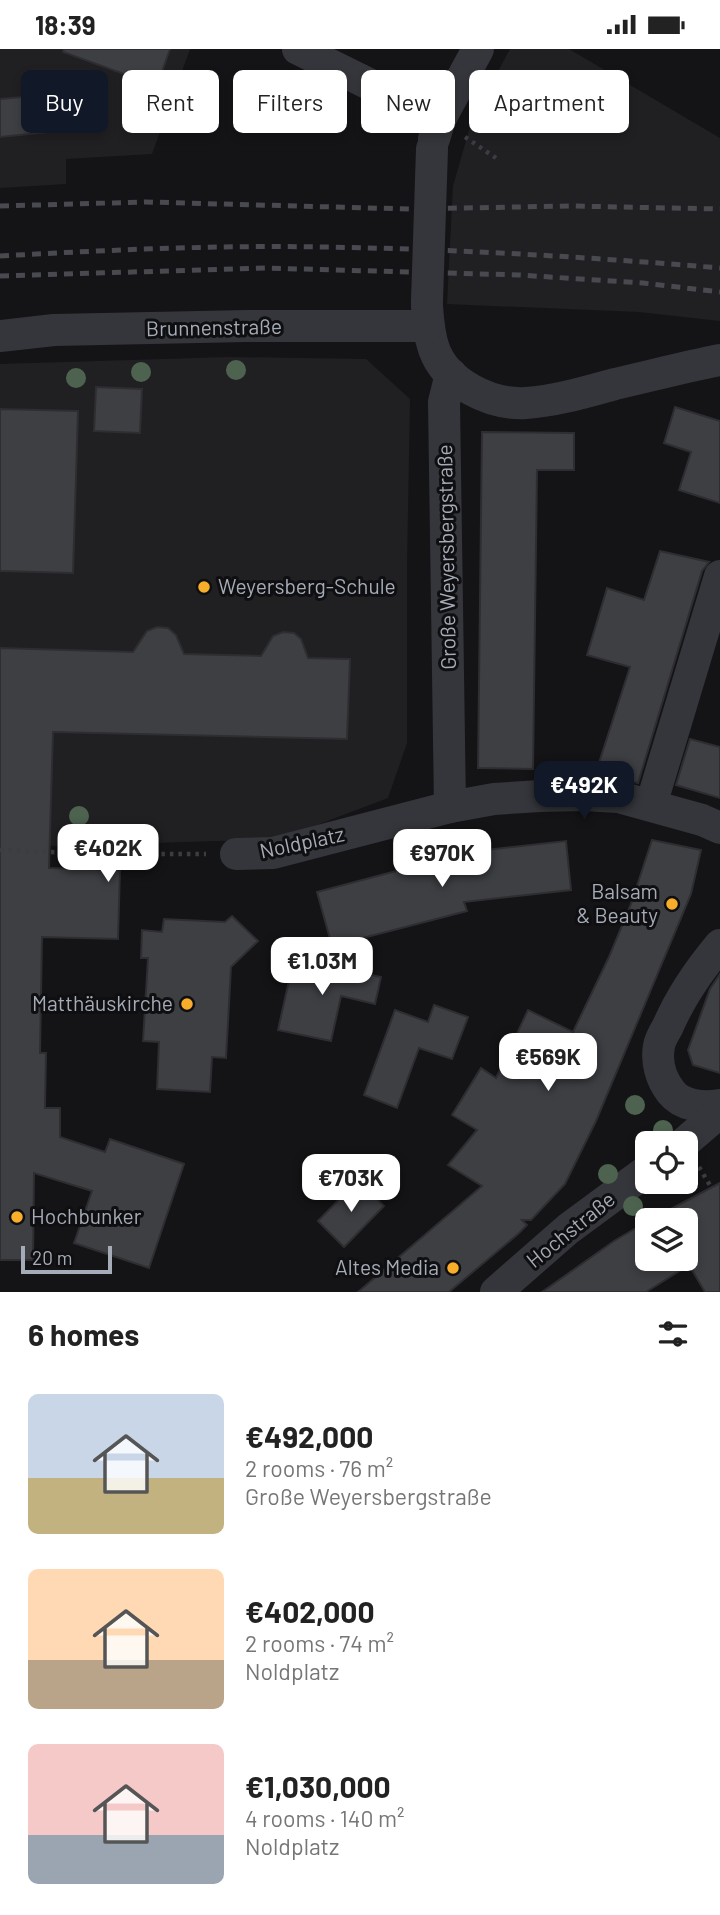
<!DOCTYPE html>
<meta charset="utf-8">
<style>
body{margin:0;font-family:Barlow,sans-serif;background:#f2f2f2;color:#222;height:100vh;display:flex;flex-direction:column;font-size:26px;white-space:nowrap}
*{box-sizing:border-box;margin:0}
p{font-size:23px;color:#767676}
.icon{flex:none;width:38px;height:38px;fill:none;stroke:currentColor;stroke-width:2;stroke-linecap:round;stroke-linejoin:round}
.map{position:relative;height:1243px;overflow:hidden}
.side{display:flex;flex-direction:column;background:#fff;flex:1}
.side>*{flex:none}
.hud{position:absolute;left:21px;top:21px;width:679px;height:63px;display:flex;gap:14px}
.fabs{position:absolute;left:635px;top:1082px;display:grid;gap:14px}
.fabs a{display:grid;place-items:center;width:63px;height:63px;border-radius:10px;background:#fff;box-shadow:0 4px 10px #0003;font-size:35px}
.scale{position:absolute;left:21px;bottom:18px;width:91px;box-sizing:border-box;padding-left:7px;border:4px solid #a5abb7;border-top:0;font-size:19px;line-height:24px;white-space:nowrap;color:#a5abb7;-webkit-text-stroke:5px #0f0f11;paint-order:stroke}
.price{position:absolute;translate:-50% -60px;padding:0 16px;border-radius:14px;background:#fff;color:#222;font-size:23px;line-height:46px;filter:drop-shadow(0 2px 4px #0008)}
.price::after{content:'';position:absolute;left:50%;top:42px;width:21px;height:16px;margin-left:-10px;background:inherit;clip-path:polygon(0 0,100% 0,50% 100%)}
.price.active{background:#111827;color:#fff}
ul{padding:0;list-style:none}
li{display:flex;align-items:center;gap:21px;height:175px;padding:0 28px}
li span{display:grid;place-items:center;flex:none;width:196px;height:140px;border-radius:10px;color:#555}
li>.icon{margin-inline-start:auto}
span .icon{width:84px;height:84px;fill:#fffc;stroke-width:1}
li b{font-size:30px}
h2{display:flex;justify-content:space-between;align-items:center;height:84px;padding:0 28px;font-size:30px}
.tag{padding:0 24px;border-radius:10px;background:#fff;box-shadow:0 4px 10px #0003;font-size:24px;line-height:63px}
.tag.active{background:#111827;color:#fff}
.status{display:flex;justify-content:space-between;align-items:center;height:49px;padding:0 35px;background:#fff;direction:ltr}
.status svg{height:19px;fill:currentColor}
.map>svg:first-child{display:block}
.built{fill:#202023}
.building{fill:#3e3f43;stroke:#2e2e32;stroke-width:2}
.lines{fill:none;stroke-linecap:round;stroke-linejoin:round}
.path{stroke:#3b3d42;stroke-width:4.5;stroke-dasharray:3.5 5;stroke-linecap:butt}
.minor{stroke:#35363b;stroke-width:32}
.rail{stroke:#484a50;stroke-width:5;stroke-dasharray:9 7;stroke-linecap:butt}
.minor-bridge{stroke:#35363b;stroke-width:32}
.tree{fill:#4d634f}
.poi-dot{fill:#f8ae2a;stroke:#0f0f11;stroke-width:2.5}
.labels{text-anchor:middle;stroke-width:6;stroke-linejoin:round;paint-order:stroke}
.street-label{font-size:21px;fill:#a5abb7;stroke:#0f0f11}
.poi-label{font-size:21px;fill:#a5abb7;stroke:#0f0f11;text-anchor:end}
</style>
<div class="status"><b>18:39</b><svg viewBox="0 0 49 12"><path d="M0 12V9h3v3zM5 12V6h3v6zM10 12V3h3v9zM15 12V0h3v12zM26 1h20v11H26zM47 4h2v5h-2z"/></svg></div>
<div class="map">
<svg width="720" height="1243" viewBox="0 0 720 1243">
<rect width="100%" height="100%" fill="#141416"/>
<g class="built">
<path d="M0,0H190L152,105L66,110V135L0,139Z"/>
<path d="M510,0H569L720,89V272L639,263L447,255L453,137L472,71Z"/>
<path d="M229,308L366,310L410,350L407,517V694L388,749L280,790L59,797L0,795V315Z"/>
</g>
<g class="building">
<path d="M64,0H170L157,37L63,3Z"/>
<path d="M44,46L48,83L0,88V50Z"/>
<path d="M96,338L142,340L140,384L94,382Z"/>
<path d="M675,358L720,372V454L679,441L691,403L664,394Z"/>
<path d="M0,360L78,362L73,524L0,522Z"/>
<path d="M482,383L574,384V421H537L533,720L478,719Z"/>
<path d="M660,502L709,513L702,522L638,734L596,723L630,618L587,606L607,539L644,551Z"/>
<path d="M157,578L168,579L176,586L184,605L261,607L273,587L283,583L294,584L301,590L308,609L350,610L347,690L53,683L49,819L120,821L118,890L42,888L40,1004H46L45,1059H60V1088L105,1103L110,1090L184,1115L149,1219L74,1194L92,1142L34,1124L33,1211H0V599L133,603L147,582Z"/>
<path d="M690,690L720,698V749L676,736Z"/>
<path d="M652,791L701,801L691,845L596,1072L565,1135L531,1171H522L527,1176L518,1185L449,1243H358L482,1137L448,1116L477,1081L452,1066L481,1019L496,1029L528,961L573,983L609,908L631,855Z"/>
<path d="M566,792L571,841L464,853L467,862L332,897L317,843L468,803Z"/>
<path d="M232,867L258,892L231,918L226,1009L212,1008L210,1043L157,1040L159,993L143,992L148,909H141L142,881L162,883L164,870L225,873Z"/>
<path d="M294,909L381,928L375,955L341,947L331,992L278,981Z"/>
<path d="M720,925V1024L693,1016L688,1001L710,940Z"/>
<path d="M434,956L468,968L452,1010L419,999L397,1059L364,1046L395,961L428,973Z"/>
<path d="M358,1131L384,1157L344,1198L318,1172Z"/>
<path d="M720,1134V1243H705L689,1216L646,1243H542L614,1192L648,1172V1209H686V1171H650Z"/>
</g>
<g class="lines">
<g class="path">
<path d="M465,88L496,109"/>
<path d="M0,801L100,805H206"/>
<path d="M699,1118L711,1138"/>
</g>
<g class="minor">
<path d="M298,0L440,70"/>
<path d="M434,90L440,70L478,0"/>
<path d="M427,257C428,272 429,286 434,300C446,334 490,356 526,354C556,352 586,343 615,335C650,327 685,318 720,311"/>
<path d="M0,287L54,281L247,277H428"/>
<path d="M651,756L720,527"/>
<path d="M450,758L444,353L451,325"/>
<path d="M236,805L273,804L450,758L494,750L540,747L583,746L619,748L702,771L720,779"/>
<path d="M720,896C699,921 681,947 668,977C665,983 660,990 659,997C656,1013 661,1030 671,1043C682,1057 703,1059 720,1056"/>
<path d="M684,1094L720,1063"/>
<path d="M496,1243L568,1180L648,1121"/>
</g>
<g class="rail">
<path d="M0,157L146,153L409,160L570,157L720,160"/>
<path d="M0,207C108,201 215,196 323,198C456,200 588,208 720,219"/>
<path d="M0,227L265,219L519,226L643,234L720,243"/>
</g>
<path class="minor-bridge" d="M427,252L432,100"/>
</g>
<g class="tree">
<circle cx="236" cy="321" r="10"/>
<circle cx="141" cy="323" r="10"/>
<circle cx="76" cy="329" r="10"/>
<circle cx="79" cy="767" r="10"/>
<circle cx="134" cy="811" r="10"/>
<circle cx="635" cy="1056" r="10"/>
<circle cx="663" cy="1081" r="10"/>
<circle cx="608" cy="1125" r="10"/>
<circle cx="633" cy="1157" r="10"/>
</g>
<g class="poi-dot">
<circle cx="204" cy="538" r="7"/>
<circle cx="672" cy="855" r="7"/>
<circle cx="187" cy="955" r="7"/>
<circle cx="17" cy="1168" r="7"/>
<circle cx="453" cy="1219" r="7"/>
</g>
<g class="labels">
<g class="street-label">
<text transform="translate(214 279) rotate(-1)" y="7">Brunnenstraße</text>
<text transform="translate(447 508) rotate(-91)" y="7">Große Weyersbergstraße</text>
<text transform="translate(302 794) rotate(-12)" y="7">Noldplatz</text>
<text transform="translate(571 1181) rotate(-39)" y="7">Hochstraße</text>
</g>
<g class="poi-label">
<text x="218" y="545" text-anchor="start">Weyersberg-Schule</text>
<text x="658" y="850">Balsam<tspan x="658" dy="24">&amp; Beauty</tspan></text>
<text x="173" y="962">Matthäuskirche</text>
<text x="31" y="1175" text-anchor="start">Hochbunker</text>
<text x="439" y="1226">Altes Media</text>
</g>
</g>
</svg>
<div class="fabs">
<a><svg class="icon" aria-label="locate" viewBox="0 0 24 24"><circle cx="12" cy="12" r="6"/><path d="M12 2v4M12 18v4M2 12h4M18 12h4"/></svg></a>
<a><svg class="icon" aria-label="layers" viewBox="0 0 24 24"><path d="M12 4l9 5-9 5-9-5zM3 14l9 5 9-5"/></svg></a>
</div>
<div class="scale">20 m</div>
<b class="price active" style="left:584px;top:772px">€492K</b>
<b class="price" style="left:108px;top:835px">€402K</b>
<b class="price" style="left:442px;top:840px">€970K</b>
<b class="price" style="left:322px;top:948px">€1.03M</b>
<b class="price" style="left:548px;top:1044px">€569K</b>
<b class="price" style="left:351px;top:1165px">€703K</b>
<div class="hud">
<a class="tag active">Buy</a>
<a class="tag">Rent</a>
<a class="tag">Filters</a>
<a class="tag">New</a>
<a class="tag">Apartment</a>
</div>
</div>
<section class="side">
<h2>6 homes<svg class="icon" aria-label="filters" viewBox="0 0 24 24"><path d="M4 7h16M4 17h16"/><circle cx="9" cy="7" r="2"/><circle cx="15" cy="17" r="2"/></svg></h2>
<ul>
<li><span style="background:linear-gradient(#c9d6e8 60%,#c2b280 0)"><svg class="icon" aria-label="home" viewBox="0 0 24 24"><path d="M3 11l9-7 9 7M6 9v11h12V9"/></svg></span><div><b>€492,000</b><p>2 rooms · 76 m²</p><p>Große Weyersbergstraße</p></div></li>
<li><span style="background:linear-gradient(#ffd9b3 65%,#b9a48a 0)"><svg class="icon" aria-label="home" viewBox="0 0 24 24"><path d="M3 11l9-7 9 7M6 9v11h12V9"/></svg></span><div><b>€402,000</b><p>2 rooms · 74 m²</p><p>Noldplatz</p></div></li>
<li><span style="background:linear-gradient(#f6c9c9 65%,#9aa5b1 0)"><svg class="icon" aria-label="home" viewBox="0 0 24 24"><path d="M3 11l9-7 9 7M6 9v11h12V9"/></svg></span><div><b>€1,030,000</b><p>4 rooms · 140 m²</p><p>Noldplatz</p></div></li>
</ul>
</section>
